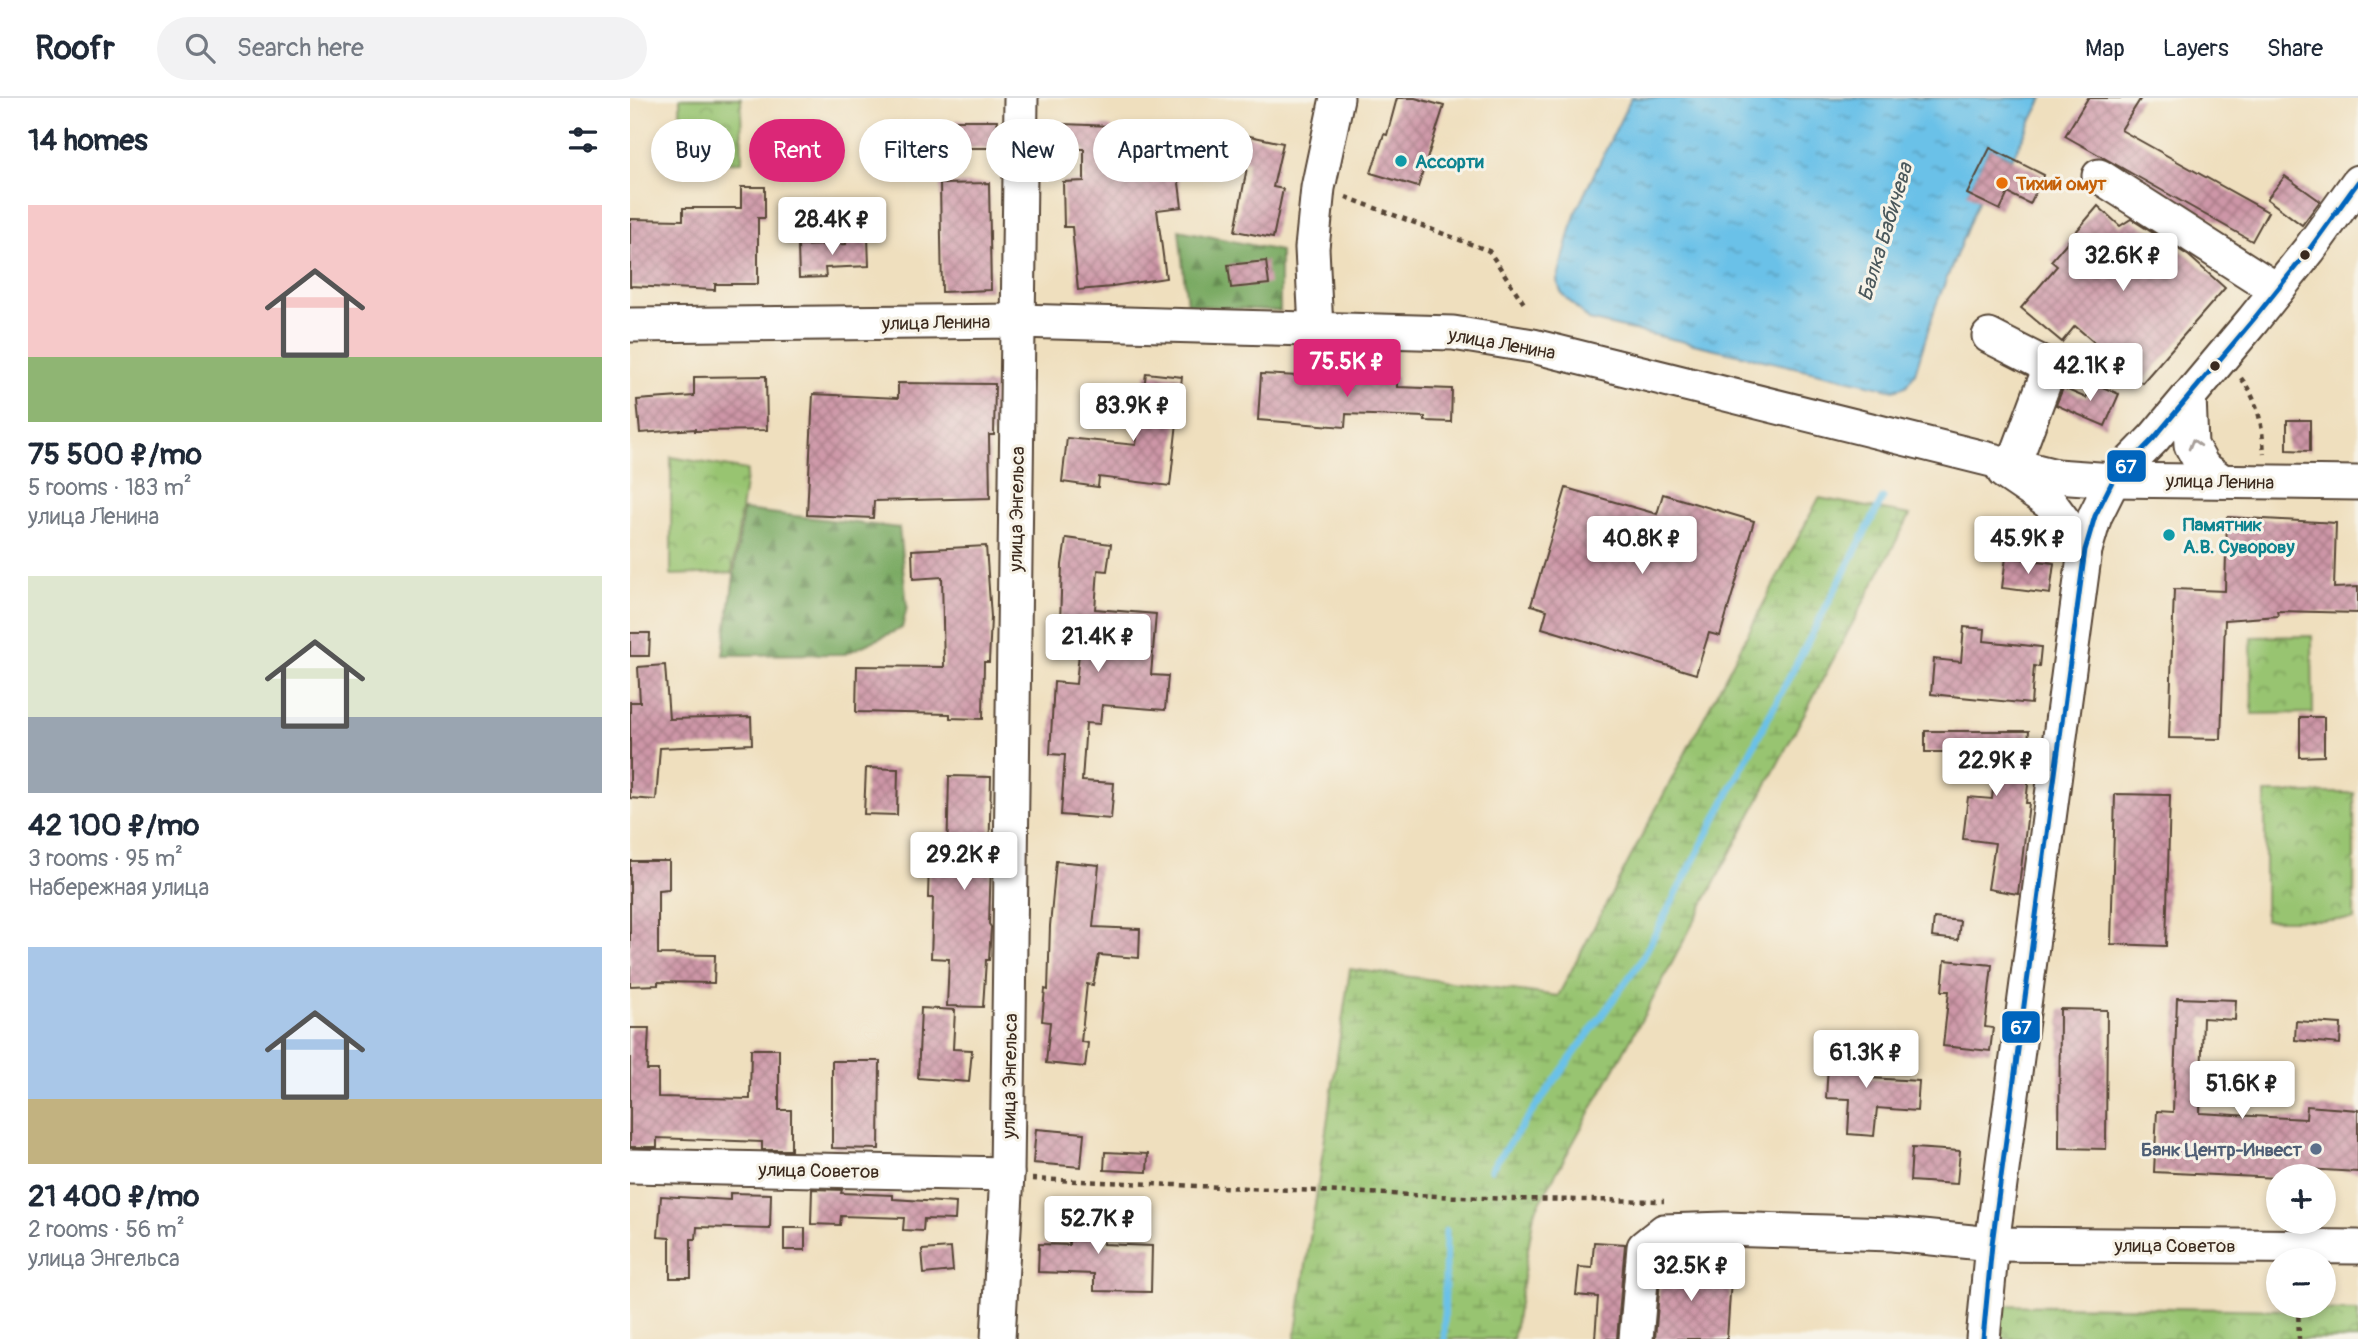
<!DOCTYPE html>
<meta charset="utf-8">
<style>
body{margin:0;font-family:Pangolin,sans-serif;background:#f2f2f3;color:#1f2937;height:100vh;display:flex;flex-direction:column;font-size:26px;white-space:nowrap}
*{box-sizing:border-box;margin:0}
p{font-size:23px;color:#747a83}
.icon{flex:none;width:38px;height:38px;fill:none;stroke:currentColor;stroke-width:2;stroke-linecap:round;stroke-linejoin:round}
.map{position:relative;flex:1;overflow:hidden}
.drawer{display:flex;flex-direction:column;background:#fff;width:630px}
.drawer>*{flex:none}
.hud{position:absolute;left:21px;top:21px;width:665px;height:63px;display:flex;gap:14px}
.controls{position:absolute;left:1636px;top:1066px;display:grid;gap:14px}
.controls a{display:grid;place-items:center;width:70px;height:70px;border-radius:50%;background:#fff;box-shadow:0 4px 10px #0003;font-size:35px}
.price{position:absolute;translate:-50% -60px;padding:0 16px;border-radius:7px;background:#fff;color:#222;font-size:23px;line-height:46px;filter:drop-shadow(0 2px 4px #0008)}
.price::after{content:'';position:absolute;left:50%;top:42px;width:21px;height:16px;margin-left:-10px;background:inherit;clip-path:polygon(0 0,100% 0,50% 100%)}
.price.active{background:#db2777;color:#fff}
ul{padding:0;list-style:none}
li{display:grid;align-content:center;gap:14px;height:371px;padding:0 28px}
li span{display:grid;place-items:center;height:217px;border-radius:0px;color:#555}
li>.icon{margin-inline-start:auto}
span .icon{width:126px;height:126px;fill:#fffc;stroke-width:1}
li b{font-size:30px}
h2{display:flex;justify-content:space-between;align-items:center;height:84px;padding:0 28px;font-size:30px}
.chip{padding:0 24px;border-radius:32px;background:#fff;box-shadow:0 4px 10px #0003;font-size:24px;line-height:63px}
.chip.active{background:#db2777;color:#fff}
header{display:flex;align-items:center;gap:42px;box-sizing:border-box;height:98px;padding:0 35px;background:#fff;border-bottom:2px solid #e0e1e3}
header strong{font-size:33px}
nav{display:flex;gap:38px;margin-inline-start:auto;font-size:24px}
.search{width:490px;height:63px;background:#f2f2f3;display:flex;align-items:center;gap:18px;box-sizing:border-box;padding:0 24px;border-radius:38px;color:#747a83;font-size:26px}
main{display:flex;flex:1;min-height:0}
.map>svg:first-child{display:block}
.forest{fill:url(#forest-firs);stroke:#5a6a40;stroke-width:2}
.wetland{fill:url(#wetland-marsh);stroke:#6a7748;stroke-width:2}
.park{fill:url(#park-crowns);stroke:#6a7748;stroke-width:2}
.water{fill:url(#water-ripples);stroke:#537683;stroke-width:2}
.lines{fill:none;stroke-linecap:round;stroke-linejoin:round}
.stream{stroke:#6bc1e8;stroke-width:7}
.building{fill:url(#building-cross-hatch)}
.minor-casing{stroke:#564536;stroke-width:37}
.path{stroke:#564536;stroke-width:4.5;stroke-dasharray:5 5;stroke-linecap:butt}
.minor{stroke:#fff;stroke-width:33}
.bus-1-casing{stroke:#f7f3e8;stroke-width:10}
.bus-1{stroke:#0065bd;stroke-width:5}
.oneway{stroke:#a79f9a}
.culture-dot{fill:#0f9aa8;stroke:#f7f3e8;stroke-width:2.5}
.food-dot{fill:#e8710a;stroke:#f7f3e8;stroke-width:2.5}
.bus-dot{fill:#3b2a1e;stroke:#f7f3e8;stroke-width:2.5}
.service-dot{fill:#5c6f8a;stroke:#f7f3e8;stroke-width:2.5}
.labels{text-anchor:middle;stroke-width:6;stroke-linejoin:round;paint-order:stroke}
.culture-label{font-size:19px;font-weight:bold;fill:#0d838f;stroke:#f7f3e8;text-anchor:start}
.food-label{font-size:19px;font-weight:bold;fill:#c56008;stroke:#f7f3e8;text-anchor:start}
.street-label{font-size:19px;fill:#3b2a1e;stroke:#f7f3e8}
.service-label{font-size:19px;font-weight:bold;fill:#4e5e75;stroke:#f7f3e8;text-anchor:end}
.water-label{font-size:21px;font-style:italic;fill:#49575b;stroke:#f7f3e8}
.line-badge{stroke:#f7f3e8;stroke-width:2.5}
.badge-label{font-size:19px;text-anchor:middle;font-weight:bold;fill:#fff}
</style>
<header>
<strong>Roofr</strong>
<div class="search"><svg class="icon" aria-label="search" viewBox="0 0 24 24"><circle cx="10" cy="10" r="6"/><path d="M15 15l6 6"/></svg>Search here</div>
<nav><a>Map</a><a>Layers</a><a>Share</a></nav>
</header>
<main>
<section class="drawer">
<h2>14 homes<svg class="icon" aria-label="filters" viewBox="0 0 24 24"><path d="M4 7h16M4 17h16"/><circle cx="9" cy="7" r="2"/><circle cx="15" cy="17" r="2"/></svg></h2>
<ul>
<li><span style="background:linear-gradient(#f6c9c9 70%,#8fb573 0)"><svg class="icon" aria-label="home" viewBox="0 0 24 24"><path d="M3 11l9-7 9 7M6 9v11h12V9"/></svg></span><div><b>75 500 ₽/mo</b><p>5 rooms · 183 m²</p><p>улица Ленина</p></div></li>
<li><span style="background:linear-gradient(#dfe7d0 65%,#9aa5b1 0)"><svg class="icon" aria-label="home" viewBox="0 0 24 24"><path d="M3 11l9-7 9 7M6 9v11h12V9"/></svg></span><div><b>42 100 ₽/mo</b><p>3 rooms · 95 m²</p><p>Набережная улица</p></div></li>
<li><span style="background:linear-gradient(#a9c7e8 70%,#c2b280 0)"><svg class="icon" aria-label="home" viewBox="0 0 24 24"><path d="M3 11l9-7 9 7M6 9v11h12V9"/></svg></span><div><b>21 400 ₽/mo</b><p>2 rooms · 56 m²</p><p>улица Энгельса</p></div></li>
</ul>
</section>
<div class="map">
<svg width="1728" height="1241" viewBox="0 0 1728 1241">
<defs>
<pattern id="forest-firs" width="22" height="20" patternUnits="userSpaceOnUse" patternTransform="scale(1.75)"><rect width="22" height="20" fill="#7aaa63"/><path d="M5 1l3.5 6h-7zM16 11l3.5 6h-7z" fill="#658b51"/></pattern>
<pattern id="wetland-marsh" width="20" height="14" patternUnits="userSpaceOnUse" patternTransform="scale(1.75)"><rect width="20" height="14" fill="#98c471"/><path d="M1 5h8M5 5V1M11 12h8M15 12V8" fill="none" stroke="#7d9f5c"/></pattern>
<pattern id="park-crowns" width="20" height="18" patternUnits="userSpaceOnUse" patternTransform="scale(1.75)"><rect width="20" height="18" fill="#98c471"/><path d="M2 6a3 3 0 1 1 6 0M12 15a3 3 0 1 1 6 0" fill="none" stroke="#7d9f5c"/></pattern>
<pattern id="water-ripples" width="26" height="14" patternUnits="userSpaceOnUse" patternTransform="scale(1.75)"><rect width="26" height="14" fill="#6bc1e8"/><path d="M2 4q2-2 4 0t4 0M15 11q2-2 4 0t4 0" fill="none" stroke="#599dbb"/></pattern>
<pattern id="building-cross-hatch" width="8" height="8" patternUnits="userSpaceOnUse" patternTransform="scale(1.75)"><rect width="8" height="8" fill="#cd96a7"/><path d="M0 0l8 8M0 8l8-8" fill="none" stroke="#a87b87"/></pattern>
</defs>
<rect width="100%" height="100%" fill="#f7f3e8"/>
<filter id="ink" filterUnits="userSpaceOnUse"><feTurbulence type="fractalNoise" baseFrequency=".0143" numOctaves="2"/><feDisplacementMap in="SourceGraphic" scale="14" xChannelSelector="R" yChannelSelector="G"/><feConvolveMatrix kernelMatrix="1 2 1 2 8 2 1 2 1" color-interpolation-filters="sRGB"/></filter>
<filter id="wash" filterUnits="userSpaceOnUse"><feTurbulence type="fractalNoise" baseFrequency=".00686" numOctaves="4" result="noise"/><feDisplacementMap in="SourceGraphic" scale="28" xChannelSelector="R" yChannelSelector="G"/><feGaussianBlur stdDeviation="1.57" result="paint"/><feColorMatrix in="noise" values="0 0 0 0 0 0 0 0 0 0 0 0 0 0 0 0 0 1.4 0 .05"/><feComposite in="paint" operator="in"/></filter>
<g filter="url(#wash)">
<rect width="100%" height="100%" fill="#efdfbe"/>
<g class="forest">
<path d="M549,132L650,153V213L557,207Z"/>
<path d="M113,412L269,430L277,509L272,530L215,556L93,557Z"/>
</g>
<path class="wetland" d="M1189,400L1280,417L1018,910L904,1115L883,1241H665L720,871L928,898Z"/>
<g class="park">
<path d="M50,0H111L112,64L51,65Z"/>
<path d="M41,359L117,372L102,475L41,477Z"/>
<path d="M1682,538L1683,615L1622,616L1621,539Z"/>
<rect x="1635" y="695" width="89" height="127"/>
<path d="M1360,1207L1728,1213V1241H1359Z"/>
</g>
<path class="water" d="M1001,0H1413L1382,61L1360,50L1338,95L1349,101L1306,207L1285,275L1276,288L1264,292L959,222L932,196L927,183L946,113Z"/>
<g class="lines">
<g class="stream">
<path d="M861,1071L1011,863L1253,400"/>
<path d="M814,1241L816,1133"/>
</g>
</g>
<g id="blocks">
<g class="building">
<path d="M767,0H785L814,8L788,89L741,75L754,36L757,37Z"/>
<path d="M1458,0H1511L1491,32L1638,114L1622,143L1435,38Z"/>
<path d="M325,22H367L366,50H325Z"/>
<path d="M433,26L482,28L480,69L546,61L552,109L527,112L536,180L482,188V189L448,192L442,129H434L433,84L454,83V51H432Z"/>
<path d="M610,36L653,45L643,89L653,91L643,140L605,133L618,64L604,61Z"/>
<path d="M1360,50L1414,77L1400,106L1378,95L1370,112L1337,96Z"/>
<path d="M1655,78L1690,103L1672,127L1637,101Z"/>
<path d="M359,85L361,192L312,194L310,86Z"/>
<path d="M111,89H135V120H128V186H85V192L0,188V121L53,122V110H111Z"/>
<path d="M1468,108L1490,128L1501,121L1559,158L1595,190L1512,285L1445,228L1432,244L1391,210L1427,168L1421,163Z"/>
<path d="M238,139L239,168L195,170L196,179L169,180L168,148L216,146V140Z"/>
<path d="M636,163L639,186L601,190L598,167Z"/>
<path d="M516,275L552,279L540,388L469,379L468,389L432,384L437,340L506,347Z"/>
<path d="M631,276L686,279L687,277L767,279V289L822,291L821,324L795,323V319L716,316L715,329L628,322Z"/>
<path d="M136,278L137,332L65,333V331L10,335L7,302L64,298V279Z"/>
<path d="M268,285L365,286L364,337H359L360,400L244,403L243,420L177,417L183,296L268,300Z"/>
<path d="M1463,285L1489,296L1475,328L1426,307L1433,290L1456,300Z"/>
<path d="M1657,322H1680V353L1657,352Z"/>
<path d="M936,390L1027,416L1033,396L1124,423L1090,538L1079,535L1066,576L912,530L917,512L901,507Z"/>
<path d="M1597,419L1706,425L1704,490L1728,489V515L1647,513L1648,518L1595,522L1591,641L1539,640L1544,491L1595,493Z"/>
<path d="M436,440L481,446L477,473L468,472L465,511L526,516L521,577L538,578L535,612L472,607L470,626L456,625L452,683L484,685L481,721L431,717L435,657L420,656L424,584L446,586L452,525L430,524L432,467Z"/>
<path d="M356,448L361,519L359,564H354L353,621L320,620V616L226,614L227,568L314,569L312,479L283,481L282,452Z"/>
<path d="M1376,459L1424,465L1420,496L1372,490Z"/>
<path d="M1334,529L1355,531L1354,543L1411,549L1409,569L1404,568L1401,606L1301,596L1304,561L1331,564Z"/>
<path d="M0,535H20L19,558H0Z"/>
<path d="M35,567L39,621L121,619L122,646L30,650L26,702L0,700V604H10L8,569Z"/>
<path d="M1670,619H1694V658L1670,659Z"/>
<path d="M1295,633H1399L1396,667L1400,668L1396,705H1399L1388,796L1358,791L1365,745L1333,741L1338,699L1362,701L1367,654H1295Z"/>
<path d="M236,670L268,671L267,717L234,716Z"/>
<path d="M319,678L361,679L359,765H361L359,826L361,829L359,862H356L353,909L317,908L319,861L301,860L303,800H298L299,763L317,764Z"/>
<path d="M1485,696L1540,697L1536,848L1481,846Z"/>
<path d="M0,763H39V791L28,792V856L85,857L84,885L28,884V887L0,888Z"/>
<path d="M426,763L469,767L463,829L510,831L509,860L469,857L463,887L457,886L451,944L458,945L455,969L416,965L420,924L412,923L415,891L418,892L420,828Z"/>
<path d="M1304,820L1330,823L1328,842L1302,839Z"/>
<path d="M1315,862L1362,867L1355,929L1363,930L1360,953L1313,948L1319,893H1312Z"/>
<path d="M1547,900L1606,902L1605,922L1573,920L1570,1015L1676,1021L1677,1008L1728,1012V1074L1659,1070V1078L1648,1080L1524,1074L1527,1013L1543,1014Z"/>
<path d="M291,910L325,912L323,951L342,952L339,984L288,980Z"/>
<path d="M1430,911L1477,912L1476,1051L1429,1050Z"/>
<path d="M1666,923L1711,926L1710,946L1665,942Z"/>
<path d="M0,930H19L17,972H28V999L120,1001L121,951H149V1012H161V1052H132V1044L27,1040V1049H0Z"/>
<path d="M1199,951L1241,953L1240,980L1289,983L1287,1013L1247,1010L1244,1038L1218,1036L1220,1001L1196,1000Z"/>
<path d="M202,963H250L249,1051L202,1050Z"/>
<path d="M406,1031L454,1035L451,1069L403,1065Z"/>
<path d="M1282,1050L1330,1053L1327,1086L1280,1083Z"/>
<path d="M475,1054L518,1056L517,1074L474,1072Z"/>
<path d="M182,1091L212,1092L211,1095L263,1097V1101L326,1105L325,1122L294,1121L293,1133L273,1132L274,1120L211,1118L210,1127L181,1126Z"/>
<path d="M100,1095L141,1096L140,1131L67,1129L66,1141H61V1180H40V1140L28,1139L31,1098L100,1102Z"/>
<path d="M440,1108L475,1110L473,1146L522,1148L521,1194L464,1193V1176L408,1174L409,1146L439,1147Z"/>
<rect x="154" y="1130" width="21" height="22"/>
<path d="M964,1144L995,1146L987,1241H965L968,1199L946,1197L949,1169L962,1170Z"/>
<path d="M321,1150L323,1173L294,1176L292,1152Z"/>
<path d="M1041,1152H1053L1051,1176L1101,1181L1097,1241H1025L1032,1159Z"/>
</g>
</g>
</g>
<g filter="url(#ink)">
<use href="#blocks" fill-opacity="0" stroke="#564536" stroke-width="2"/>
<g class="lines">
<g class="minor-casing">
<g id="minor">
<path d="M1469,78L1647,192"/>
<path d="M0,227L388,223L823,235L903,248L1426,378L1483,382L1728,385"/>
<path d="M686,231L682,150L688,90L707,0"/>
<path d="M1359,238L1420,269L1383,368"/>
<path d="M1559,298L1561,347L1573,369L1592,383"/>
<path d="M1374,374L1421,406L1455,452"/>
<path d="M0,1068L377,1076"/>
<path d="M368,1241L377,1076L391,0"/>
<path d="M1006,1241L1014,1149L1034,1133L1095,1131L1262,1136L1362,1146L1728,1149"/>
<path d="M1353,1241L1362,1146L1455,452L1465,418L1483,382L1524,340L1623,222L1679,152L1728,84"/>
</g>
</g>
<g class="path">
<path d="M716,99L859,153L895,207"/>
<path d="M1611,280C1629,304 1632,326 1634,356"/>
<path d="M402,1081L878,1101L1034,1103"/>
<path d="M1668,1208L1669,1241"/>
</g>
<use href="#minor" class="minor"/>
<g class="bus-1-casing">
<path id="bus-1" d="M1353,1241L1362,1146L1455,452L1465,418L1483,382L1524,340L1623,222L1679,152L1728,84"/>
</g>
<use href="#bus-1" class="bus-1"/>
</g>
<defs><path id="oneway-chevron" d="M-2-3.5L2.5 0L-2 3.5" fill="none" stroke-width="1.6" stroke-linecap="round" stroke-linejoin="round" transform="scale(1.75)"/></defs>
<use class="oneway" href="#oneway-chevron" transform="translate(1564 346) rotate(-106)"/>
</g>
<g class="culture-dot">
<circle cx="771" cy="63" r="7"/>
<circle cx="1539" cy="437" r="7"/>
</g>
<circle class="food-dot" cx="1372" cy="85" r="7"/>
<g class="bus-dot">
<circle cx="1675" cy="157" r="6"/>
<circle cx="1585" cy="268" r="6"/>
</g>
<circle class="service-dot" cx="1686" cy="1051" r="7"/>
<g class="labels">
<g class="culture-label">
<text x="785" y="70">Ассорти</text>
<text x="1553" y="433">Памятник<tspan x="1553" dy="22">А.В. Суворову</tspan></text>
</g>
<g class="food-label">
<text x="1386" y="92">Тихий омут</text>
</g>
<g class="street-label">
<text transform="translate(306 224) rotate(-1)" y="7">улица Ленина</text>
<text transform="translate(872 245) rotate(10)" y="7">улица Ленина</text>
<text transform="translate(1590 383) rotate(1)" y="7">улица Ленина</text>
<text transform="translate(386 411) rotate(-89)" y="7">улица Энгельса</text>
<text transform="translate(379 978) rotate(-89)" y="7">улица Энгельса</text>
<text transform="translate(189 1072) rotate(1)" y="7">улица Советов</text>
<text x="1545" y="1154">улица Советов</text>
</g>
<g class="service-label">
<text x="1672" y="1058">Банк Центр-Инвест</text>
</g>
<g class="water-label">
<text transform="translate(1255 134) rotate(-73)" y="7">Балка Бабичева</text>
</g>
</g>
<g class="line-badge">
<rect x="1476" y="351" width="41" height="34" rx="7" fill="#0065bd"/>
<rect x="1371" y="912" width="40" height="34" rx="7" fill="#0065bd"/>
</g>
<g class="badge-label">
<text x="1496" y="375">67</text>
<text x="1391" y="936">67</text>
</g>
</svg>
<div class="controls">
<a>+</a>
<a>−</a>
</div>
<b class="price" style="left:202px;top:159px">28.4K ₽</b>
<b class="price" style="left:1493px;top:195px">32.6K ₽</b>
<b class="price active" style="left:717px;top:301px">75.5K ₽</b>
<b class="price" style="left:1460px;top:305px">42.1K ₽</b>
<b class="price" style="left:503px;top:345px">83.9K ₽</b>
<b class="price" style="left:1012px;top:478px">40.8K ₽</b>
<b class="price" style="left:1398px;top:478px">45.9K ₽</b>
<b class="price" style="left:468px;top:576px">21.4K ₽</b>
<b class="price" style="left:1366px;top:700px">22.9K ₽</b>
<b class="price" style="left:334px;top:794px">29.2K ₽</b>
<b class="price" style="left:1236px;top:992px">61.3K ₽</b>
<b class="price" style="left:1612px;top:1023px">51.6K ₽</b>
<b class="price" style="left:468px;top:1158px">52.7K ₽</b>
<b class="price" style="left:1061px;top:1205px">32.5K ₽</b>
<div class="hud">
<a class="chip">Buy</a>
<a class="chip active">Rent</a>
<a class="chip">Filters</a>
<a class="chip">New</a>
<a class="chip">Apartment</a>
</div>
</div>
</main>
